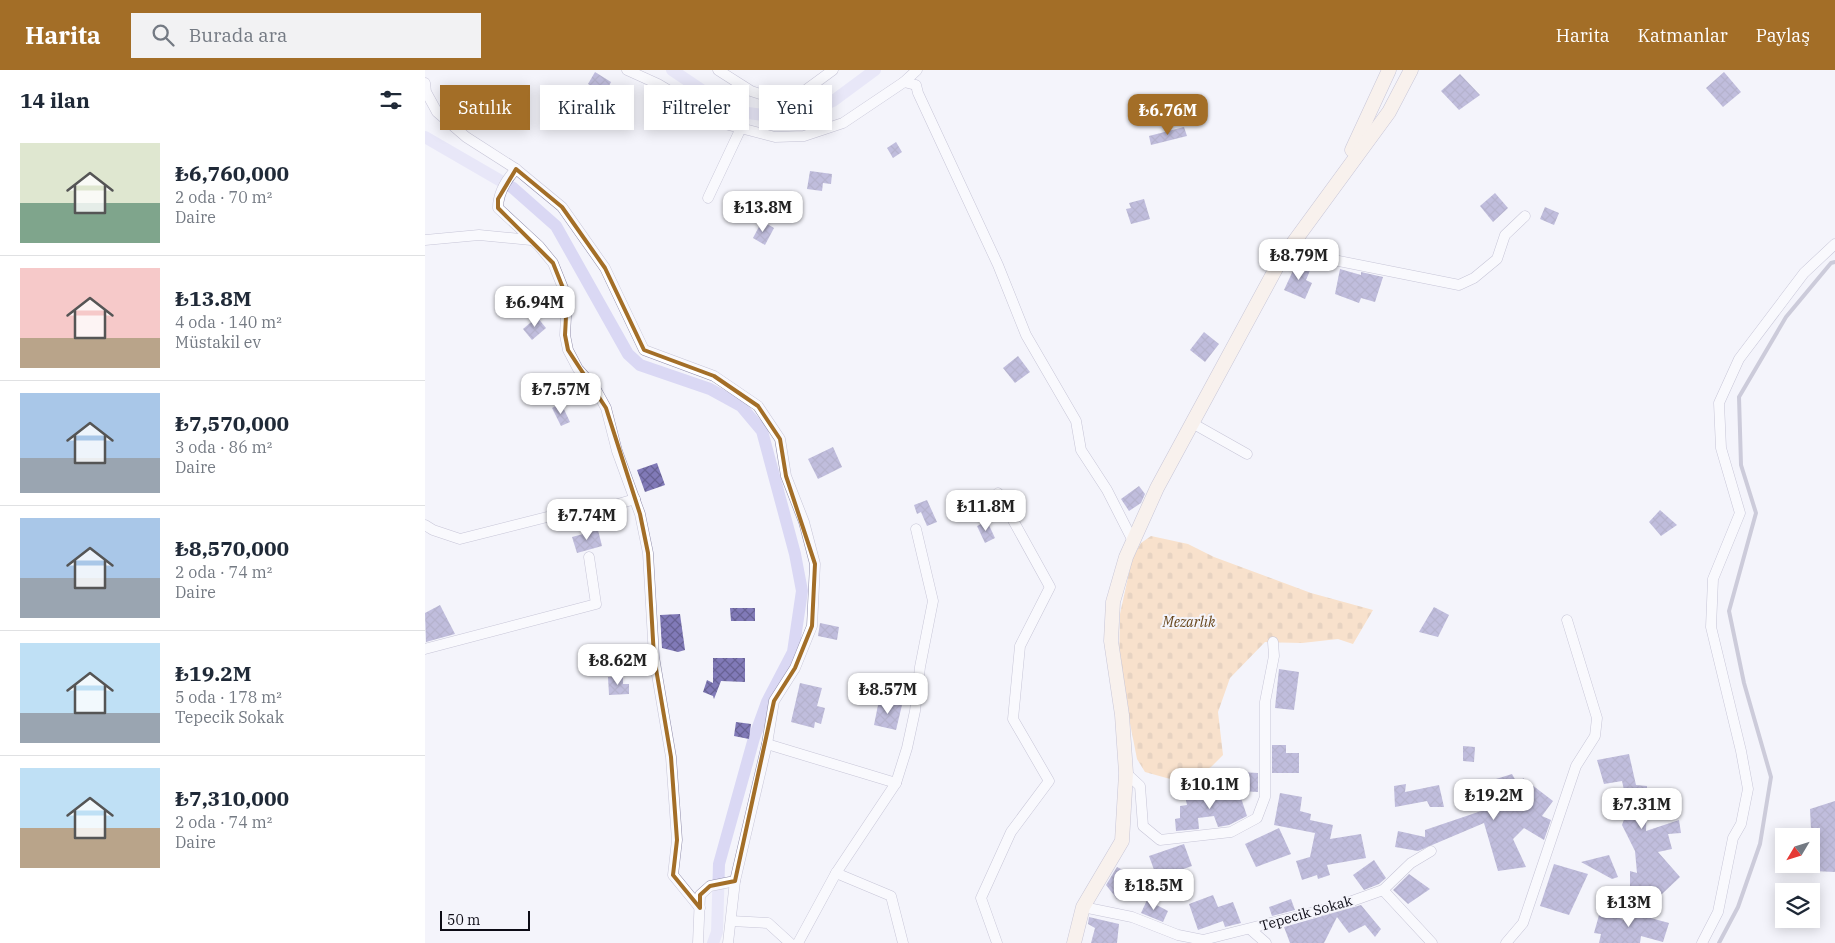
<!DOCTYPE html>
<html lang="tr">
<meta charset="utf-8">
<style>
body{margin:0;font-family:"IBM Plex Serif",serif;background:#f2f2f3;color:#1f2937;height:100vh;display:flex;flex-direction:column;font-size:19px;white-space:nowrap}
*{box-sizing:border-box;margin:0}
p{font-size:16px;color:#747a83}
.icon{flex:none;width:28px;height:28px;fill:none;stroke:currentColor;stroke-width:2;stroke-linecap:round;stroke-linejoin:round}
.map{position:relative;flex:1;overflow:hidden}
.details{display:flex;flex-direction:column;background:#fff;width:425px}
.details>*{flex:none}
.hud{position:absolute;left:15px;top:15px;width:475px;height:45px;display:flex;gap:10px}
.needle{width:32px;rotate:232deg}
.buttons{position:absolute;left:1350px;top:758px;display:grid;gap:10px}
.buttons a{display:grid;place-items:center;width:45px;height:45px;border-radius:0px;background:#fff;box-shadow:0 2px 12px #0003;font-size:25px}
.scale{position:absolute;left:15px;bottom:12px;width:90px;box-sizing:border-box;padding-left:5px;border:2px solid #0c0b15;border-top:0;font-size:14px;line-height:18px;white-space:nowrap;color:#0c0b15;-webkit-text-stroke:4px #f4f4fb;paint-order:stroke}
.price{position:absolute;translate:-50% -42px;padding:0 11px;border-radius:10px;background:#fff;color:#222;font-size:16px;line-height:32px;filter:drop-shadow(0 1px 2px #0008)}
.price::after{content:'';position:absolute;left:50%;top:30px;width:15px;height:11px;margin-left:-8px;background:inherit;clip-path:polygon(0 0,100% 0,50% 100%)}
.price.selected{background:#a36e27;color:#fff}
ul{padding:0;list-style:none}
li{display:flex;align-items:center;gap:15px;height:125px;padding:0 20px}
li+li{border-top:1px solid #e0e1e3}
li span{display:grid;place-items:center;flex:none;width:140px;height:100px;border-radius:0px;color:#555}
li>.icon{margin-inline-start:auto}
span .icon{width:60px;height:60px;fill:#fffc;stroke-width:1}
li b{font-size:21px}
h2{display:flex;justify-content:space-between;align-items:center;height:60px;padding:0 20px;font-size:21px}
.chip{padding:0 18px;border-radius:0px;background:#fff;box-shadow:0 2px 12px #0003;font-size:18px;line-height:45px}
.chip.selected{background:#a36e27;color:#fff}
header{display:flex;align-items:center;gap:30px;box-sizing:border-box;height:70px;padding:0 25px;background:#a36e27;color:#fff}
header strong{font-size:24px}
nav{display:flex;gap:28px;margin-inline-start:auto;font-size:18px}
.search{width:350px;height:45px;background:#f2f2f3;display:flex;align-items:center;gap:12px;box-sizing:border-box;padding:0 18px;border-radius:0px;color:#747a83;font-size:19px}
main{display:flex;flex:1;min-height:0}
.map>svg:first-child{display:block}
.cemetery{fill:url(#cemetery-stones)}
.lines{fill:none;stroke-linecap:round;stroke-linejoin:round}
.stream{stroke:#9c9ab1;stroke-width:4}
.canal{stroke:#dad8f4;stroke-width:12}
.building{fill:url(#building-cross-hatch)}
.minor-casing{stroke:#908dab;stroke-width:11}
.secondary-casing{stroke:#908dab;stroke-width:15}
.minor{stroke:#fff;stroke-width:10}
.secondary{stroke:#fdeddb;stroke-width:14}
.marked{fill:none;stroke:#a36e27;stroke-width:4;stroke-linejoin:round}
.labels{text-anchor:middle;stroke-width:4;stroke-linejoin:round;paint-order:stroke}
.park-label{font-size:14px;font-style:italic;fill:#664419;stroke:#f4f4fb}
.street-label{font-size:14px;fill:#0c0b15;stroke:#f4f4fb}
</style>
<header>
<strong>Harita</strong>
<div class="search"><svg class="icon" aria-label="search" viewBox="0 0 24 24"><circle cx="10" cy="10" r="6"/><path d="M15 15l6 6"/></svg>Burada ara</div>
<nav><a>Harita</a><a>Katmanlar</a><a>Paylaş</a></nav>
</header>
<main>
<section class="details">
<h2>14 ilan<svg class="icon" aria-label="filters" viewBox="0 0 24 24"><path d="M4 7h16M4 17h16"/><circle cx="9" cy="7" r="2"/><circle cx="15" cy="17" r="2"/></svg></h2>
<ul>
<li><span style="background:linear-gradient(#dfe7d0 60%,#7fa58c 0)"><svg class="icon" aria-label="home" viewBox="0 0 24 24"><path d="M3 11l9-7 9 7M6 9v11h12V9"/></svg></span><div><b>₺6,760,000</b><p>2 oda · 70 m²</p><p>Daire</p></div></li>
<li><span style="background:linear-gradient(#f6c9c9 70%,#b9a48a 0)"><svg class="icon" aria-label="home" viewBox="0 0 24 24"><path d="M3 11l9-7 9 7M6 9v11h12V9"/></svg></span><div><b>₺13.8M</b><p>4 oda · 140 m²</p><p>Müstakil ev</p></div></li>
<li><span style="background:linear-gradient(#a9c7e8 65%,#9aa5b1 0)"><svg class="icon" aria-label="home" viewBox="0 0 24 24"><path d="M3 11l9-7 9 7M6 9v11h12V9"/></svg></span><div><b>₺7,570,000</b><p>3 oda · 86 m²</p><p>Daire</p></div></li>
<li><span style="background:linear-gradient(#a9c7e8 60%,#9aa5b1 0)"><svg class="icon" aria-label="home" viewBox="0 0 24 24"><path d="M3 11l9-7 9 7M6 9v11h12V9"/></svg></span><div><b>₺8,570,000</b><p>2 oda · 74 m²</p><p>Daire</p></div></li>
<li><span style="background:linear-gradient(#bfe0f5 70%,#9aa5b1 0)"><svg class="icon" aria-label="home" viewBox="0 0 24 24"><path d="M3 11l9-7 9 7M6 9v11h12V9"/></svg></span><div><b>₺19.2M</b><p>5 oda · 178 m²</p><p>Tepecik Sokak</p></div></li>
<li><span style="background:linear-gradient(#bfe0f5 60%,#b9a48a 0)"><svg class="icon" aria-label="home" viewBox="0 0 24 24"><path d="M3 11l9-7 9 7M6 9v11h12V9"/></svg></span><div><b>₺7,310,000</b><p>2 oda · 74 m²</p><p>Daire</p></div></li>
</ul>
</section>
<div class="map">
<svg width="1410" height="873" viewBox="0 0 1410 873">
<defs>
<pattern id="cemetery-stones" width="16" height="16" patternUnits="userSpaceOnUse" patternTransform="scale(1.25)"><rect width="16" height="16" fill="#fdca92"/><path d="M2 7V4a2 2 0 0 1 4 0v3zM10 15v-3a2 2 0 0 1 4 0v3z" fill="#d8ac7d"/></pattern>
<pattern id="building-cross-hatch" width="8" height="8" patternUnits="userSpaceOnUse" patternTransform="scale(1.25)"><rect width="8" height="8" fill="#817ab8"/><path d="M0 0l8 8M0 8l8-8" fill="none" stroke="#686294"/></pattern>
</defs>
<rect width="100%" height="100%" fill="#f4f4fb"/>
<path class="cemetery" d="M726,466L763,474L789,487L886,523L948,540L928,574L913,569L877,573L840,572L805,608L793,642L798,685L786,697L756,712L720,702L712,689L694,597L695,544L707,489L716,473Z"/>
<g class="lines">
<path class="stream" d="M1294,873L1313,837L1335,774L1346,707L1319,613L1304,541L1331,443L1316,395L1314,327L1361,247L1406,193L1410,192"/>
<g class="canal">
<path d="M247,0L308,41L353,47L376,44L408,31L450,0"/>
<path d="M0,67L88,118L131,156L203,284L215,295L285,319L316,336L337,361L370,484L377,521L368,582L342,632L329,668L294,794L292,862L288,873"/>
</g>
</g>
<g class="building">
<path d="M170,2L186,12L180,24L163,14Z"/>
<path d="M1299,2L1316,22L1298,37L1281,18Z"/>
<path d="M1035,4L1055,25L1034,40L1016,21Z"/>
<path d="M759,57L762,66L726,75L724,66Z"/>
<path d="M471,72L477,82L468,88L462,78Z"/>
<path d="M385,101L407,104L406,114L398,113L397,121L382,119Z"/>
<path d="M1070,123L1083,138L1068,152L1055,136Z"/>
<path d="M719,129L725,149L706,154L701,139L706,138L704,133Z"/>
<path d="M1120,137L1134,143L1129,155L1115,149Z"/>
<path d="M337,151L349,158L340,175L328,168Z"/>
<path d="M872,192L886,198L881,210L887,213L880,229L859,220Z"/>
<path d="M915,199L936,205V202L958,207L950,232L936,228L934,233L910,224Z"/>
<path d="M112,247L121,258L107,270L98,259Z"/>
<path d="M779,262L794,274L780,292L765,280Z"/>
<path d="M593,286L605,302L590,313L578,298Z"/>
<path d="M136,333L145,352L136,356L127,338Z"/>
<path d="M408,377L417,397L393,409L383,389Z"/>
<path d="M232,393L240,415L220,422L212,400Z"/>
<path d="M714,416L720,424L716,433L704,441L696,429Z"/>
<path d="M502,430L512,452L502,456L496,442L492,444L489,435Z"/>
<path d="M1235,440L1252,455L1236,466L1224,452Z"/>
<path d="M562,451L570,468L560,473L552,456Z"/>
<path d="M173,460L177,476L152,483L147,467Z"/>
<path d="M15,535L30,564L1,572L0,543Z"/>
<path d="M1009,537L1024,545L1013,567L994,562Z"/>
<path d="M305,538H330V551H306Z"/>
<path d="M255,544L260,580L253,582L237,578L235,545Z"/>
<path d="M395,553L414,557L412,570L393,566Z"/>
<path d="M288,588H320V612L296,611L289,629L288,626L278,622L282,610L288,613Z"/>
<path d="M854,599L874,602L869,640L850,638Z"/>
<path d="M183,607H198V614H204V624L184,625Z"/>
<path d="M375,613L397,618L392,636L400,638L396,654L390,652L389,658L366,652Z"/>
<path d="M454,630L477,635L471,660L449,655Z"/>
<path d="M311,652L326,654L324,669L309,666Z"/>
<path d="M847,675H861V683H874V703H847Z"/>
<path d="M1038,676L1050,677L1049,692L1038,691Z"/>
<path d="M1204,684L1211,715L1222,716L1221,761L1254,750L1256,763L1243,764L1247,779L1233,782L1255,807L1237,824L1205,821V801L1212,803L1210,781L1197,755L1203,738L1197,711L1179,714L1172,690Z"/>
<path d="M815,702L833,703V722L815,721Z"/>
<path d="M1087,704L1095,718L1098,708L1128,731L1117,746L1126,750L1119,770L1099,758L1088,769L1101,797L1073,801L1059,753L993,781L970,777L973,761L1000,767V760L1068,737H1038L1071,709Z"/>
<path d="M981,714L980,722L1014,715L1019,737H1005L1002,731L970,737L969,716Z"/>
<path d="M773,720L775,730L814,722L822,746L804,755L793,757L789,746L773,748L774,759L751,761L750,749L755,748V736L762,735L759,722Z"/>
<path d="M855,723L877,727L875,741L886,744L885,750L908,755L905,769L936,764L941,788L902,795L905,805L893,809L892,805L877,810L871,791L885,787L890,763L849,755Z"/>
<path d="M1410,731V802L1388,801L1385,739Z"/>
<path d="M854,758L866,784L831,797L820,774Z"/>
<path d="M759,774L767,796L732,808L724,786Z"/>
<path d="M1184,785L1193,807L1187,809L1156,792Z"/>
<path d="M949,790L961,808L954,814L939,820L928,805Z"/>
<path d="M1129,794L1163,804L1144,845L1115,836Z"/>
<path d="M692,797L698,800L709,813L692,829L681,815Z"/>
<path d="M984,804L1005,819L983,834L968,820Z"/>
<path d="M788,825L793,837L808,832L816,853L800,857L798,851L773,860L764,834Z"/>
<path d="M866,829L870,840L847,846L844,837Z"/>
<path d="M722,830L743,841L738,852L716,843Z"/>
<path d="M936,835L956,859L950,867L940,855L924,863L912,847L899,873H865L859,857Z"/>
<path d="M1176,838L1198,850L1200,841L1244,853L1238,872L1216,866L1215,873H1174L1176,864L1169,863Z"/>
<path d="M664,847L694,854L692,873H666L670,858L663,854Z"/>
</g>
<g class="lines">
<g class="minor-casing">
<g id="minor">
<path d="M202,0L233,14L300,54L350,67L379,66L418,53L479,12L492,0"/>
<path d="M293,0L326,21L363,33L408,0"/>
<path d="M479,12L491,15L493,23L573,195L601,265L651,351L656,380L682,420L708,471"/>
<path d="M0,13L1,22L12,42L41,67L91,99L137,137L180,198L219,280L289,306L333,336L355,369L361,406L379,452L390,494L387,556L370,598L349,631L342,674L310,811L303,873"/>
<path d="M91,99C81,110 73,124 73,138L114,176L128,193L142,228L140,265L143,280L153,299L170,318L181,338L192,381L215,444L223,483L229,587L246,687L252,770L248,805L275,838"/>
<path d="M283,128L316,58"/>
<path d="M0,170L54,165L106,170"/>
<path d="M863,177L899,188L1034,215L1049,208L1072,189L1080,165L1100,146"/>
<path d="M767,353L822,384"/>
<path d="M0,455L8,460L35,469L126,446L176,439L210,429"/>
<path d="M0,579L171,534L164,487"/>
<path d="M342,674L471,713"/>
<path d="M701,703L715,716L718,756L735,770L806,762L832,748L840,727V632L849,586L848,572"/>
<path d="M411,803L466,826L478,873"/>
<path d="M958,820L1007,873"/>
<path d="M658,837L707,847L753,865L778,870L913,836L958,820L986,793L1006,781"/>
<path d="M306,851L343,853L365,873"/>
<path d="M825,859L841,873"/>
<path d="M273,873L275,825L285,816L310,811"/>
<path d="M373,873L411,803L471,713L482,678L490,641L495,597L508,531L491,459"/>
<path d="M572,873L556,828L586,762L624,711L588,649L595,576L625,517L573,423"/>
<path d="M1081,873L1098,853L1151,696L1170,666L1172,648L1142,550"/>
<path d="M1277,873L1293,842L1308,768L1316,754L1323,719L1316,681L1286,557L1288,509L1315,443L1296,378L1294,333L1314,289L1379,203L1410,174"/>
</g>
</g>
<g class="secondary-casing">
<g id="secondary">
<path d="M927,80L964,0"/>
<path d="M649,873L658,837L697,771L701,703L697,645L686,571L688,532L701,487L732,418L855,191L964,42L986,0"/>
</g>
</g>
<use href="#minor" class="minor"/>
<use href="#secondary" class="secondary"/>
</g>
<path d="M0 0H1410V873H0ZM91,99L137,137L180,198L219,280L289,306L333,336L355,369L361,406L390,494L387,556L370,598L349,631L310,811L285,816L275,825V838L248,805L252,770L246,687L229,587L223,483L215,444L181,338L143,280L140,265L142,228L128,193L73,138V129Z" fill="#f4f4fb" fill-opacity=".55" fill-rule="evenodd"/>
<path class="marked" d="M91,99L137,137L180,198L219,280L289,306L333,336L355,369L361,406L390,494L387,556L370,598L349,631L310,811L285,816L275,825V838L248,805L252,770L246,687L229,587L223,483L215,444L181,338L143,280L140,265L142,228L128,193L73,138V129Z"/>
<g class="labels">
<g class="park-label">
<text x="764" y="557">Mezarlık</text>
</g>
<g class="street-label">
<text transform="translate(881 843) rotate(-16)" y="5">Tepecik Sokak</text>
</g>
</g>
</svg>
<div class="buttons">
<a><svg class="needle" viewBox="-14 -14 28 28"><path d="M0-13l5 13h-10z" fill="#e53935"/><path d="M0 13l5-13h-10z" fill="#747a83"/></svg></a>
<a><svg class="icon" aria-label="layers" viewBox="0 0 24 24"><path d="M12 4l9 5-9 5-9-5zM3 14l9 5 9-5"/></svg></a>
</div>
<div class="scale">50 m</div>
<b class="price selected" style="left:743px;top:66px">₺6.76M</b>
<b class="price" style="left:338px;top:163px">₺13.8M</b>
<b class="price" style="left:874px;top:211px">₺8.79M</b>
<b class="price" style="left:110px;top:258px">₺6.94M</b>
<b class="price" style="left:136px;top:345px">₺7.57M</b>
<b class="price" style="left:561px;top:462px">₺11.8M</b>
<b class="price" style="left:162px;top:471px">₺7.74M</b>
<b class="price" style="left:193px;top:616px">₺8.62M</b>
<b class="price" style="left:463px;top:645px">₺8.57M</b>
<b class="price" style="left:785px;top:740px">₺10.1M</b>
<b class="price" style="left:1069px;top:751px">₺19.2M</b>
<b class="price" style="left:1217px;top:760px">₺7.31M</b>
<b class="price" style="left:729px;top:841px">₺18.5M</b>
<b class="price" style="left:1204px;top:858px">₺13M</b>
<div class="hud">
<a class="chip selected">Satılık</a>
<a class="chip">Kiralık</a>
<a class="chip">Filtreler</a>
<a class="chip">Yeni</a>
</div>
</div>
</main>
